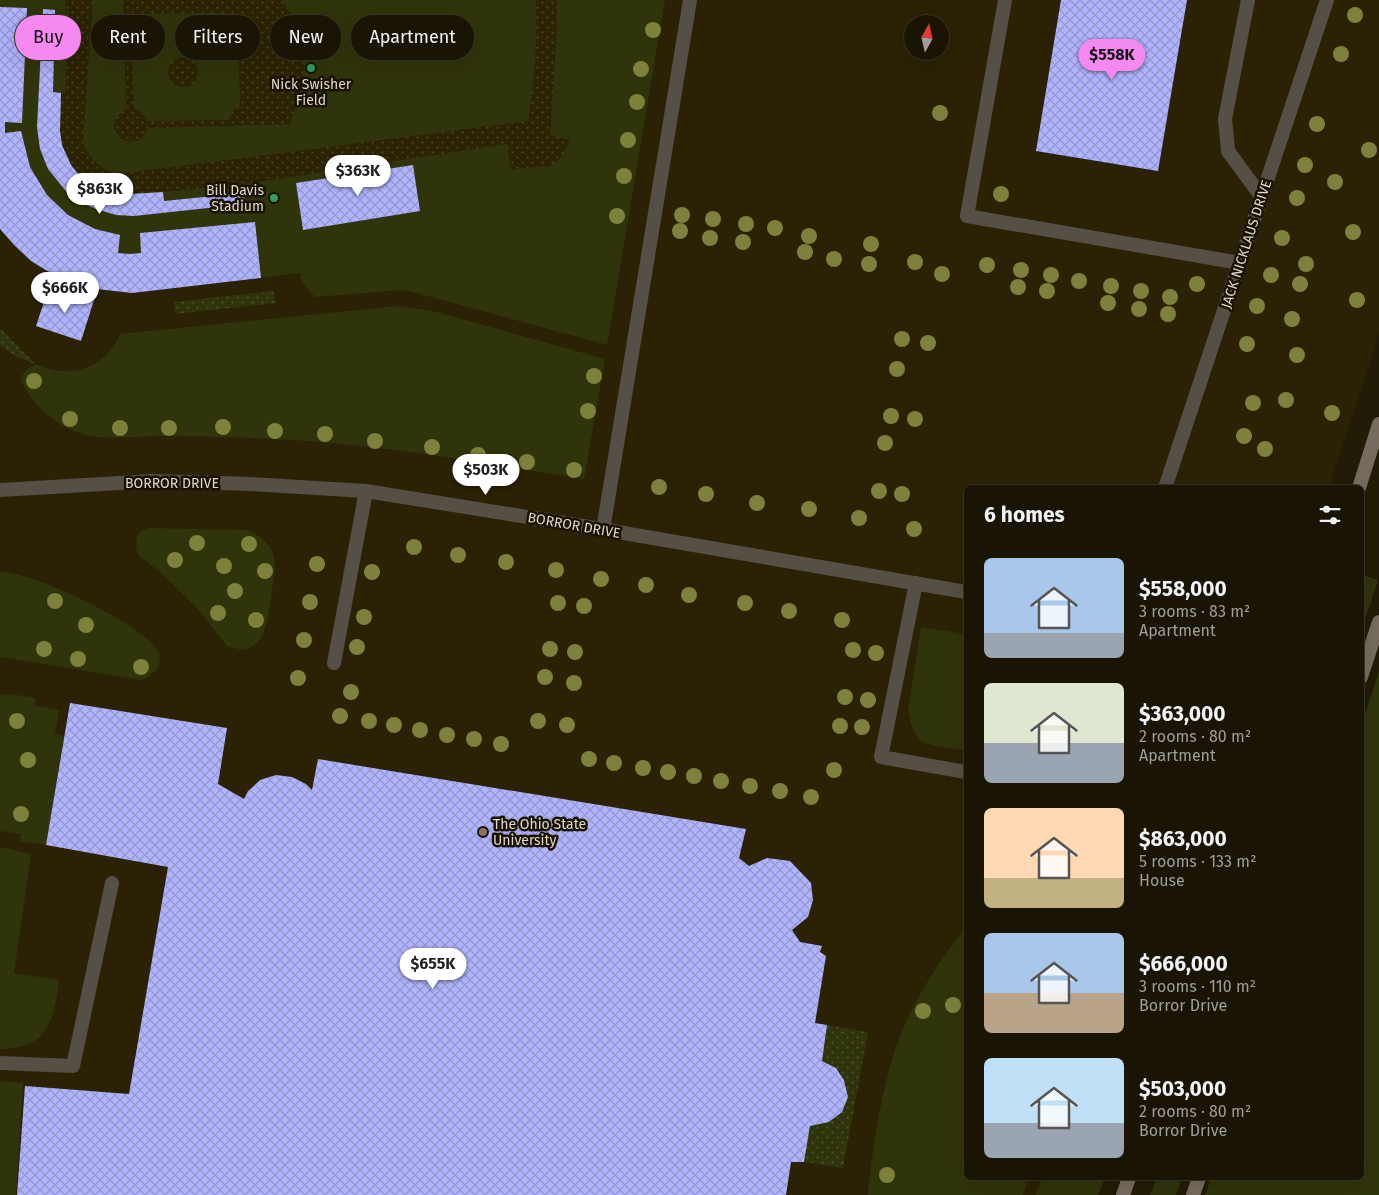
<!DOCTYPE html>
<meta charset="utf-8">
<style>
body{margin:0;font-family:"Fira Sans",sans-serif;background:#272113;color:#f1f3f6;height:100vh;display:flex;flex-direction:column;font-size:19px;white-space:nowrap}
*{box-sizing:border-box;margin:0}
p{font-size:16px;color:#9f9e9a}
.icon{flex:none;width:28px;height:28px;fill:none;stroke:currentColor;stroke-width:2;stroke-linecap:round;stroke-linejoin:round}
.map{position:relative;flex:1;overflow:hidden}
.drawer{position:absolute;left:964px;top:485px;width:400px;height:695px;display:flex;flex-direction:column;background:#1a1404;border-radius:8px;box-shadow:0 5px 20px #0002,0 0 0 1px #383326}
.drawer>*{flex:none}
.hud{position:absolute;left:15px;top:15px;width:475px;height:45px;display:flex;gap:10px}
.needle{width:32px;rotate:8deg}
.tools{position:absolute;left:904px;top:15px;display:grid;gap:10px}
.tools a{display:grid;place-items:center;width:45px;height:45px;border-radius:50%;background:#1a1404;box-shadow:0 5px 20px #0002,0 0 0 1px #383326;font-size:25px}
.price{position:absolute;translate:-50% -42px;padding:0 11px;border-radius:18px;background:#fff;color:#222;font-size:16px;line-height:32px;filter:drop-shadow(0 1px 2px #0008)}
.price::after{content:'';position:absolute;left:50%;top:30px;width:15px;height:11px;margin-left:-8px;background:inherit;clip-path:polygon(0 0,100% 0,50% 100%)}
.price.selected{background:#f589ef;color:#111}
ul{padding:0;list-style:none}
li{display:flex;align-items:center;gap:15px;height:125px;padding:0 20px}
li span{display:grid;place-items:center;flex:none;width:140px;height:100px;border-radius:8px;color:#555}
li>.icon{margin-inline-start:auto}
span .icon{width:60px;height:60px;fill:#fffc;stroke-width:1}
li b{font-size:21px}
h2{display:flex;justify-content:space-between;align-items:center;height:60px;padding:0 20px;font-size:21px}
.tag{padding:0 18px;border-radius:22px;background:#1a1404;box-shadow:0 5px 20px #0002,0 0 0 1px #383326;font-size:18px;line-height:45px}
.tag.selected{background:#f589ef;color:#111}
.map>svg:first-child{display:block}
.built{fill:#2b2205;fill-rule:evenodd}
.grass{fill:#30340a}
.sand{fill:url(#sand-dots);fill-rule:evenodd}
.garden{fill:url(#garden-dots)}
.building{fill:url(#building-cross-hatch)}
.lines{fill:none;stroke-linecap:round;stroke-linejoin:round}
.service{stroke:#564f46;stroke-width:14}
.tertiary{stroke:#564f46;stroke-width:14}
.secondary{stroke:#766c5e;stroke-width:14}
.tree{fill:#7d813c}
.leisure-dot{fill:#2e9e5b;stroke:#191201;stroke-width:2}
.education-dot{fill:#8d6e63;stroke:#191201;stroke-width:2}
.labels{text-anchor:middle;stroke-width:5;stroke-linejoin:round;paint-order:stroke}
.poi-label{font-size:14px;fill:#ddd9cc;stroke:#191201}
.street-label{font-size:14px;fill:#ddd9cc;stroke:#191201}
</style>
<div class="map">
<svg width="1379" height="1195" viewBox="0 0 1379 1195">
<defs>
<pattern id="sand-dots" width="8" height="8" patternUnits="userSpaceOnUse" patternTransform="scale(1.25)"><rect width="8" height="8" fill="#2b2302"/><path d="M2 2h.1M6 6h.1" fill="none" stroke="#494226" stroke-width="1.8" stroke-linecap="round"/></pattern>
<pattern id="garden-dots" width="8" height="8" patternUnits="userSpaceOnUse" patternTransform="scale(1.25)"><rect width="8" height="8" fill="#30340a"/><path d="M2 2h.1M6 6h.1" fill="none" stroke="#4e512c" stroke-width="1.8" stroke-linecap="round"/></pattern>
<pattern id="building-cross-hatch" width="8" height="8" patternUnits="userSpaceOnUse" patternTransform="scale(1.25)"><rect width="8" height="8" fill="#b0b3fd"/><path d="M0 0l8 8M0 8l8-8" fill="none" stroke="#9496cd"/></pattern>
</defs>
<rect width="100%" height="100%" fill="#221b06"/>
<path class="built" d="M0,0H1379V333L1329,487L966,488V1178H1101L1095,1195H0ZM912,24H940V51H912Z"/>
<g class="grass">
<path d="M0,0H665L607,345L413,292L402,290L315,297L301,281L300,273L132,293L97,289L81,341L36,326L54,275C33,262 16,248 0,229Z"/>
<path d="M398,306L429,310L605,359L584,479C482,463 380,444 276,439C237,437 198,436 159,436C136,436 110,440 87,435C57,428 33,406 20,379L26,370L35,364C41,366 47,369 53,370C83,376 109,361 120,334Z"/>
<path d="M149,528L248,530C266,538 276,550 275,570C272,586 269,624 262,636C259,643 251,648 243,650L227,646L199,610L160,572L139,556L136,549L137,537L141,531Z"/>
<path d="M0,572C28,569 147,626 158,651C165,666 152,676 141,680L0,657Z"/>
<path d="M1361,574L1378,580L1361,632Z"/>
<path d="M921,627L966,634V751L933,745L921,741L912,727L908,711Z"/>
<path d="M1379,672V1195H1205L1211,1178H1361V725Z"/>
<path d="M10,694L35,698V706L59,710L55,734L64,736L46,845L20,841L21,834L0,831V695Z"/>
<path d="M0,847L31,854L14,973L59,980C54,1020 48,1049 0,1049Z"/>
<path d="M966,927V1178H1029L1023,1195H868C872,1151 879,1106 891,1063C903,1018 936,963 966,927Z"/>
<path d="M0,1081L23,1083L16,1195H0Z"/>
<path d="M1042,1178H1105L1098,1195H1036Z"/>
<path d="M1157,1178H1182L1176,1195H1150Z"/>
</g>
<g class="sand">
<path d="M66,0H93L83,143C90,160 100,169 118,174L528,121C534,81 538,40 536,0H557V28L550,135L570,140L560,159L549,167L542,166L511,170L507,144L251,183L163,192L114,195L93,187L83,180L71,165L62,145L60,131L61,93H65L69,11L65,10Z"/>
<path d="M123,0H282C310,44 309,77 290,124L148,128C136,161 94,128 126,109ZM226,13L230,21L238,25L240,106L234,109L229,120L147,121L140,111L134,109L131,27L139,22L143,14Z"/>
<circle cx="183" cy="72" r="15"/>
</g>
<g class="garden">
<path d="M274,291L276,303L175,314L174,302Z"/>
<path d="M0,328L35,364L17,357L0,346Z"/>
<path d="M827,1025L868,1032L843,1168L804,1162L810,1126C816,1124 824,1124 829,1122C850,1112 853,1083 836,1068C832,1065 826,1063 822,1061Z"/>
</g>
<g class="building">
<path d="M1061,0H1187L1158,171L1036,151Z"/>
<path d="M0,7L27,8L22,123L5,122V133L21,131L30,167L47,195L68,215L95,229L120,235L118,253L130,254L141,253L140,233L255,222L261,278L132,293L97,289L54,275L31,261L14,245L0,229Z"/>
<path d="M43,9L55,10L53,92L61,93L60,131L62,145L71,165L83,180L93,187L114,195L163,192L164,201L244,193L245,204L134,216L116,215L96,209L82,203L65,190L48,169L40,149L37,127Z"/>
<path d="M413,165L420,211L303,230L296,183Z"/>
<path d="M49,287L94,300L81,341L36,326Z"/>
<path d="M70,703L227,728L218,784L244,799L248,791L260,780L276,775L292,777L306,784L312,790L318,759L746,829L739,858L749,866L767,858L790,861L811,883L813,900L808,917L792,930L800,942L822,946L820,952L826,956L815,1023L827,1025L822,1061L836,1068L844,1080L848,1097L842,1112L829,1122L810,1126L804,1162H791L786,1195H17L25,1086L129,1094L168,867L46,845Z"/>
</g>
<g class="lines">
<g class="service">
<path d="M1005,0L967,216L1240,263"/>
<path d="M1248,0L1225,119L1228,151L1261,196"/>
<path d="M1165,488L1327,0"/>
<path d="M603,530L690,0"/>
<path d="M916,583L881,757L966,772"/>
<path d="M334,663L366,491"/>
<path d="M0,1063L73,1066L112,883"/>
</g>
<path class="tertiary" d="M0,490L153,481L251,484L366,491L583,526L966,592"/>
<g class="secondary">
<path d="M1359,488L1379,424"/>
<path d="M1361,677L1379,622"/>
<path d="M1123,1195L1129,1178"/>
<path d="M1193,1195L1199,1178"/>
</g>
</g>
<g class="tree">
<circle cx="1355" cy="15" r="8"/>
<circle cx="653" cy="30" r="8"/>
<circle cx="1341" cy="54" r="8"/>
<circle cx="641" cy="69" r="8"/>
<circle cx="637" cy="102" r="8"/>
<circle cx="940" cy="113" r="8"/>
<circle cx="1317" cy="124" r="8"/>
<circle cx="628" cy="140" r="8"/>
<circle cx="1369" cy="150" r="8"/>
<circle cx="1305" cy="165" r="8"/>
<circle cx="624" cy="176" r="8"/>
<circle cx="1335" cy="182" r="8"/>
<circle cx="1001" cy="194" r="8"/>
<circle cx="1297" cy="198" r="8"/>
<circle cx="682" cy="215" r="8"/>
<circle cx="617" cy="216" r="8"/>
<circle cx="713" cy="219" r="8"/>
<circle cx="746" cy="224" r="8"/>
<circle cx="775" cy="228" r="8"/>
<circle cx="680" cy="231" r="8"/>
<circle cx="1353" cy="232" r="8"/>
<circle cx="809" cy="236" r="8"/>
<circle cx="710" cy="238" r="8"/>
<circle cx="1282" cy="238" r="8"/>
<circle cx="743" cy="242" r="8"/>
<circle cx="871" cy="244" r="8"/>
<circle cx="805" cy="252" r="8"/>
<circle cx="834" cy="259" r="8"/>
<circle cx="915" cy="262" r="8"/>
<circle cx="869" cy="264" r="8"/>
<circle cx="1306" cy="264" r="8"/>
<circle cx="987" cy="265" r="8"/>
<circle cx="1021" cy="270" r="8"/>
<circle cx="942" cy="274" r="8"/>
<circle cx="1051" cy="275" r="8"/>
<circle cx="1271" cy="275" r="8"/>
<circle cx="1079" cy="281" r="8"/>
<circle cx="1197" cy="284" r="8"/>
<circle cx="1300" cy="284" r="8"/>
<circle cx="1111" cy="286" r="8"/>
<circle cx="1018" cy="287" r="8"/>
<circle cx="1047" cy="291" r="8"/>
<circle cx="1141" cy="291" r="8"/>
<circle cx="1170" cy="297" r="8"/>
<circle cx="1357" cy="300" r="8"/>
<circle cx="1108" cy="303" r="8"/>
<circle cx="1257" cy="306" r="8"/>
<circle cx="1139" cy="309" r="8"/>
<circle cx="1168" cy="314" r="8"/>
<circle cx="1292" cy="319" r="8"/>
<circle cx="902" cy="339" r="8"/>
<circle cx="928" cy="343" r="8"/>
<circle cx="1247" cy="344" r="8"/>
<circle cx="1297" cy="355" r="8"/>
<circle cx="897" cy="369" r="8"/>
<circle cx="594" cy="376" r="8"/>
<circle cx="34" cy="381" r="8"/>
<circle cx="1286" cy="400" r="8"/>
<circle cx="1253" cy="403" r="8"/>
<circle cx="588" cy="411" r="8"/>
<circle cx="1332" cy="413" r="8"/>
<circle cx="891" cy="416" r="8"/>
<circle cx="70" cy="419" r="8"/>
<circle cx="915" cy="419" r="8"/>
<circle cx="223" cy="427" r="8"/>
<circle cx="120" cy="428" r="8"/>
<circle cx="169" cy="428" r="8"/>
<circle cx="275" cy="431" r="8"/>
<circle cx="325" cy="434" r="8"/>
<circle cx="1244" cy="436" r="8"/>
<circle cx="375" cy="441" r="8"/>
<circle cx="885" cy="443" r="8"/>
<circle cx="432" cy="447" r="8"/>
<circle cx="1265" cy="449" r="8"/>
<circle cx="478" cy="455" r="8"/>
<circle cx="527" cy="462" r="8"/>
<circle cx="574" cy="470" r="8"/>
<circle cx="659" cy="487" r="8"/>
<circle cx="879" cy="491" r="8"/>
<circle cx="706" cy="494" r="8"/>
<circle cx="902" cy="494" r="8"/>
<circle cx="757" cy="503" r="8"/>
<circle cx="809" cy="509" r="8"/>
<circle cx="859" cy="518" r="8"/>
<circle cx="914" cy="529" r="8"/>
<circle cx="197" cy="543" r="8"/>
<circle cx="249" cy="544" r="8"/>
<circle cx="414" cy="547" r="8"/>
<circle cx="458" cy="555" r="8"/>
<circle cx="175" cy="560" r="8"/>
<circle cx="506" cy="562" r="8"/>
<circle cx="317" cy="564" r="8"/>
<circle cx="224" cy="566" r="8"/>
<circle cx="556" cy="570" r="8"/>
<circle cx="265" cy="571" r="8"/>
<circle cx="372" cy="572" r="8"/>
<circle cx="601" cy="579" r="8"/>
<circle cx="646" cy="585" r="8"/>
<circle cx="235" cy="591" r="8"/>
<circle cx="689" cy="595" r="8"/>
<circle cx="55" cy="601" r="8"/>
<circle cx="310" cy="602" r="8"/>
<circle cx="558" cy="603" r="8"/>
<circle cx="745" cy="603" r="8"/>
<circle cx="584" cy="606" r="8"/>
<circle cx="789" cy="611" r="8"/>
<circle cx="218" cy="613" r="8"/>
<circle cx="364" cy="617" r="8"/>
<circle cx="256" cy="620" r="8"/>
<circle cx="842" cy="620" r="8"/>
<circle cx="86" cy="625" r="8"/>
<circle cx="304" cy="640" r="8"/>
<circle cx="357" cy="647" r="8"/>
<circle cx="44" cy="649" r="8"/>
<circle cx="550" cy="649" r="8"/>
<circle cx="853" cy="650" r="8"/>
<circle cx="575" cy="652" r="8"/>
<circle cx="876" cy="653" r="8"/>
<circle cx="78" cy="659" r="8"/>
<circle cx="141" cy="667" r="8"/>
<circle cx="545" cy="677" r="8"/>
<circle cx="298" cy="678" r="8"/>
<circle cx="574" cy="683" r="8"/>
<circle cx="351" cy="692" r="8"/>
<circle cx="845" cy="697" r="8"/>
<circle cx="868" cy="700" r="8"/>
<circle cx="340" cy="716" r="8"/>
<circle cx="17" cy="721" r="8"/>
<circle cx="369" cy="721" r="8"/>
<circle cx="538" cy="721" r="8"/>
<circle cx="394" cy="725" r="8"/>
<circle cx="567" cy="725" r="8"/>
<circle cx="840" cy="726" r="8"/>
<circle cx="862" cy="727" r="8"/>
<circle cx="420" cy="730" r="8"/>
<circle cx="447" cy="735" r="8"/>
<circle cx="474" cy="739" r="8"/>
<circle cx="501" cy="744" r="8"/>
<circle cx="589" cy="759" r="8"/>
<circle cx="28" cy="760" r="8"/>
<circle cx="614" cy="763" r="8"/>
<circle cx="643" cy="768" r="8"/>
<circle cx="834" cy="770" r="8"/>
<circle cx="668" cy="772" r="8"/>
<circle cx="694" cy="776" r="8"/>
<circle cx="721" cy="781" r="8"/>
<circle cx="750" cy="786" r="8"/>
<circle cx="780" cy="791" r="8"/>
<circle cx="811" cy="797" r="8"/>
<circle cx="21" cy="814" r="8"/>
<circle cx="953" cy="1005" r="8"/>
<circle cx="923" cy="1011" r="8"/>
<circle cx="887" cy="1175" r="8"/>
</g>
<g class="leisure-dot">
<circle cx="311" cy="68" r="5"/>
<circle cx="274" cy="198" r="5"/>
</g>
<circle class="education-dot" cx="483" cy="832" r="5"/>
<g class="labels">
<g class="poi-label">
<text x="311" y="89">Nick Swisher<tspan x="311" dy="16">Field</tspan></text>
<text x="264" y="195" text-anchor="end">Bill Davis<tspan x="264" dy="16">Stadium</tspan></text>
<text x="493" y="829" text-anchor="start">The Ohio State<tspan x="493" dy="16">University</tspan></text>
</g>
<g class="street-label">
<text transform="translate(1246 244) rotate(-72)" y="5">JACK NICKLAUS DRIVE</text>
<text x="172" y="488">BORROR DRIVE</text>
<text transform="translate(574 525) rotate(10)" y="5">BORROR DRIVE</text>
</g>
</g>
</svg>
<div class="tools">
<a><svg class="needle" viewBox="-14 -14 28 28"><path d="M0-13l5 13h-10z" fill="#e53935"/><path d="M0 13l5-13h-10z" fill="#9f9e9a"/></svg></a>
</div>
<b class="price selected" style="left:1112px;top:81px">$558K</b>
<b class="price" style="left:358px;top:197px">$363K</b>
<b class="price" style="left:100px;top:215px">$863K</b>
<b class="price" style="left:65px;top:314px">$666K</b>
<b class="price" style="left:486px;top:496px">$503K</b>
<b class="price" style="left:433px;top:990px">$655K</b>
<div class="hud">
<a class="tag selected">Buy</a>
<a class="tag">Rent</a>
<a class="tag">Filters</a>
<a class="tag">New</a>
<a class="tag">Apartment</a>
</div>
<section class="drawer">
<h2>6 homes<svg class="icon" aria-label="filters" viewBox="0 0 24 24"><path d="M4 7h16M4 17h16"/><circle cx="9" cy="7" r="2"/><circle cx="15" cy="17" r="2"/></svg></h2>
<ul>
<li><span style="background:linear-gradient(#a9c7e8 75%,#9aa5b1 0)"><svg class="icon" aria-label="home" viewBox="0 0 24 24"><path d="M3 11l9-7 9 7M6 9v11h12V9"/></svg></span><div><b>$558,000</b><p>3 rooms · 83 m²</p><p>Apartment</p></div></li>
<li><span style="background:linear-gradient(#dfe7d0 60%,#9aa5b1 0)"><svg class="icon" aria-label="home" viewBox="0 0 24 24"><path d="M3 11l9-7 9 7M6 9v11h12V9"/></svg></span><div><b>$363,000</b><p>2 rooms · 80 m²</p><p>Apartment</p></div></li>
<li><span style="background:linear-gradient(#ffd9b3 70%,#c2b280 0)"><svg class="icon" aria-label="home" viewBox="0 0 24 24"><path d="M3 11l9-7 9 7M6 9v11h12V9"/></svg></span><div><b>$863,000</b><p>5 rooms · 133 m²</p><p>House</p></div></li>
<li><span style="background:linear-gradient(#a9c7e8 60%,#b9a48a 0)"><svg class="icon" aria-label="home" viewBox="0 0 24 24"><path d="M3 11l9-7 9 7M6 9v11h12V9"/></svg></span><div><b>$666,000</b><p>3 rooms · 110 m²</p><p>Borror Drive</p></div></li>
<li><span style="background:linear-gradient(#bfe0f5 65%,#9aa5b1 0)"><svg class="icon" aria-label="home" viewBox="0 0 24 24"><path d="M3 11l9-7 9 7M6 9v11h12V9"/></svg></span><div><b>$503,000</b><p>2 rooms · 80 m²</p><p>Borror Drive</p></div></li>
</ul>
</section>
</div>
